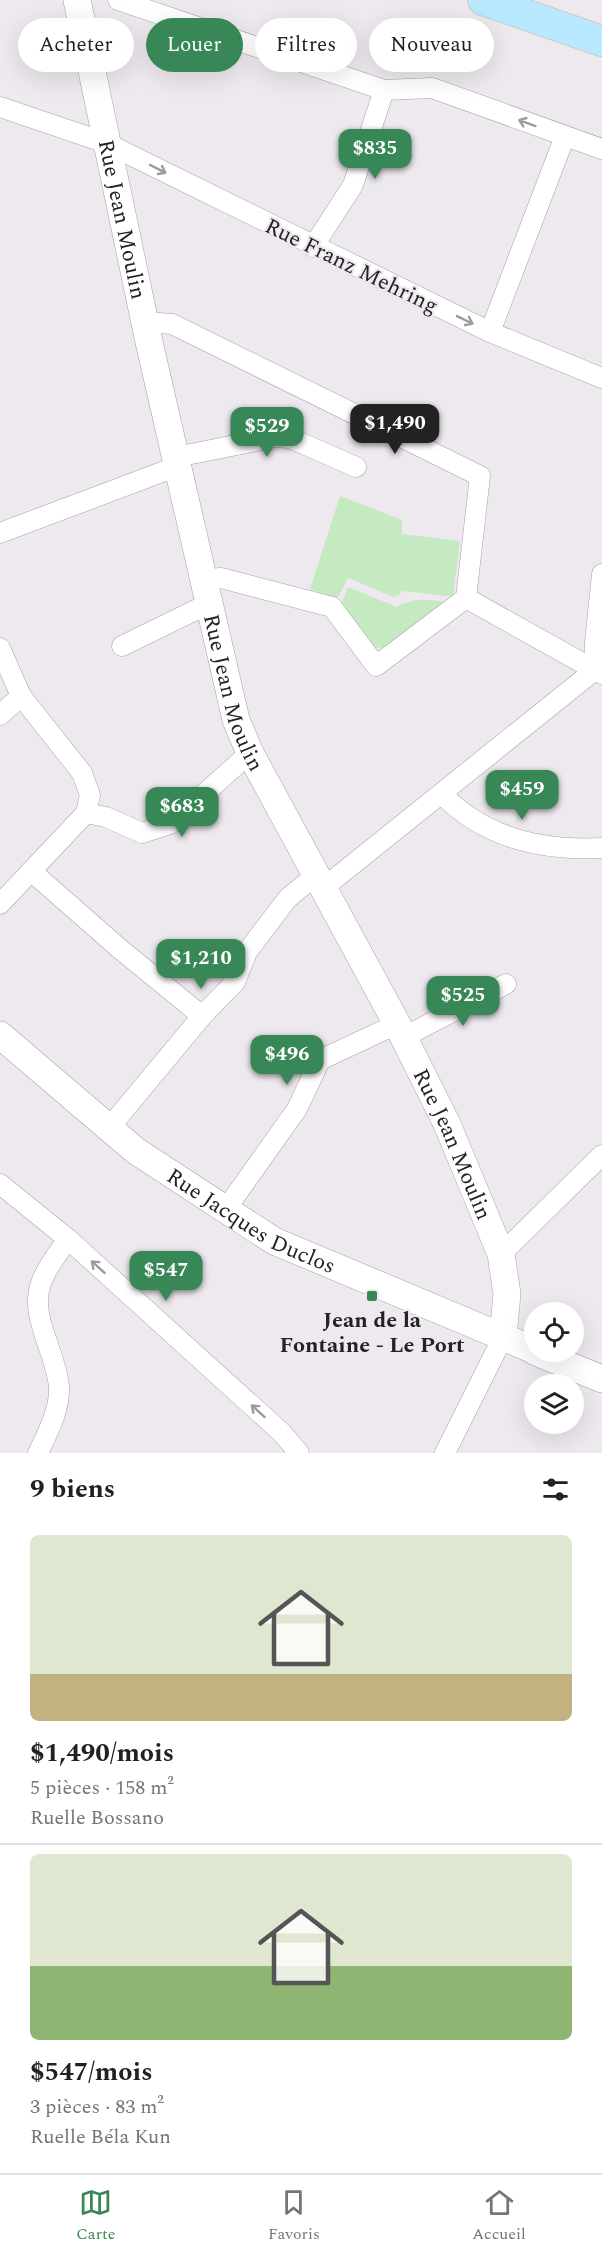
<!DOCTYPE html>
<html lang="fr">
<meta charset="utf-8">
<style>
body{margin:0;font-family:Spectral,serif;background:#f2f2f2;color:#202124;height:100vh;display:flex;flex-direction:column;font-size:22px;white-space:nowrap}
*{box-sizing:border-box;margin:0}
p{font-size:20px;color:#757577}
.icon{flex:none;width:33px;height:33px;fill:none;stroke:currentColor;stroke-width:2;stroke-linecap:round;stroke-linejoin:round}
.map{position:relative;height:1453px;overflow:hidden}
.panel{display:flex;flex-direction:column;background:#fff;flex:1}
.panel>*{flex:none}
.guide{position:absolute;left:18px;top:18px;width:567px;height:54px;display:flex;gap:12px}
.controls{position:absolute;left:524px;top:1302px;display:grid;gap:12px}
.controls a{display:grid;place-items:center;width:60px;height:60px;border-radius:50%;background:#fff;box-shadow:0 6px 24px #0002;font-size:30px}
.price{position:absolute;translate:-50% -51px;padding:0 14px;border-radius:12px;background:#378757;color:#fff;font-size:20px;line-height:39px;filter:drop-shadow(0 2px 3px #0008)}
.price::after{content:'';position:absolute;left:50%;top:36px;width:18px;height:14px;margin-left:-9px;background:inherit;clip-path:polygon(0 0,100% 0,50% 100%)}
.price.current{background:#222;color:#fff}
ul{padding:0;list-style:none}
li{display:grid;align-content:center;gap:12px;height:318px;padding:0 30px}
li+li{border-top:2px solid #e0e0e0}
li span{display:grid;place-items:center;height:186px;border-radius:9px;color:#555}
li>.icon{margin-inline-start:auto}
span .icon{width:108px;height:108px;fill:#fffc;stroke-width:1}
li b{font-size:26px}
h2{display:flex;justify-content:space-between;align-items:center;height:72px;padding:0 30px;font-size:26px}
.tag{padding:0 21px;border-radius:27px;background:#fff;box-shadow:0 6px 24px #0002;font-size:21px;line-height:54px}
.tag.current{background:#378757;color:#fff}
.tab-bar{display:flex;justify-content:space-around;align-items:center;height:84px;border-top:2px solid #e0e0e0;background:#fff;font-size:16px;color:#757577}
.tab-bar a{display:grid;justify-items:center;gap:3px}
.tab-bar .current{color:#378757}
.map>svg:first-child{display:block}
.green{fill:#c5eac1}
.lines{fill:none;stroke-linecap:round;stroke-linejoin:round}
.street-casing{stroke:#a6a1a7;stroke-width:21}
.secondary-casing{stroke:#a6a1a7;stroke-width:28}
.primary-casing{stroke:#cacaca;stroke-width:32}
.street{stroke:#fff;stroke-width:20}
.secondary{stroke:#fff;stroke-width:27}
.primary{stroke:#b8e9ff;stroke-width:30}
.oneway{stroke:#9c9c9c}
.poi-dot{fill:#378757;stroke:#eee9ef;stroke-width:2}
.labels{text-anchor:middle;stroke-width:4.5;stroke-linejoin:round;paint-order:stroke}
.street-label{font-size:22px;fill:#242224;stroke:#eee9ef}
.poi-label{font-size:22px;font-weight:bold;fill:#242224;stroke:#eee9ef}
</style>
<div class="map">
<svg width="602" height="1453" viewBox="0 0 602 1453">
<rect width="100%" height="100%" fill="#eee9ef"/>
<g class="green">
<path d="M340,496L402,520V534L460,541L453,597L404,591L394,597L348,578L337,599L310,589Z"/>
<path d="M348,587L397,607C416,596 435,600 456,604L399,646L369,649L340,608Z"/>
</g>
<g class="lines">
<g class="street-casing">
<g id="street">
<path d="M118,0L384,90L432,88L602,149"/>
<path d="M0,107L106,143L490,332L602,378"/>
<path d="M313,247L353,185L384,90"/>
<path d="M145,322L172,324L480,476L466,598L376,666L332,607L221,578L203,580"/>
<path d="M490,332L565,136"/>
<path d="M176,457L276,437L290,438L356,467"/>
<path d="M0,533L178,466"/>
<path d="M466,598L602,674"/>
<path d="M122,646L208,604"/>
<path d="M0,648L21,696L82,773L90,795L86,813"/>
<path d="M0,715L21,696"/>
<path d="M442,794C484,838 543,851 602,848"/>
<path d="M86,813L106,817L142,833L170,824L250,753"/>
<path d="M31,871L120,949L202,1016"/>
<path d="M322,889L595,670V642L602,574"/>
<path d="M0,904L86,813"/>
<path d="M404,1037L506,984"/>
<path d="M109,1128L202,1016L235,982L247,952L288,898L315,876"/>
<path d="M0,1184L68,1239L282,1433L299,1453"/>
<path d="M226,1209L297,1109L320,1060L397,1024"/>
<path d="M501,1254L602,1155"/>
<path d="M38,1453C48,1432 60,1410 59,1387C56,1351 29,1317 41,1283C46,1268 59,1252 68,1239"/>
<path d="M445,1453L503,1337"/>
</g>
</g>
<g class="secondary-casing">
<g id="secondary">
<path id="s1" d="M77,0L149,342L236,720L250,753L397,1024L447,1124L501,1254L507,1294L503,1337"/>
<path id="s2" d="M0,1035L136,1151L274,1241L534,1350"/>
<path d="M536,1352L602,1379"/>
</g>
</g>
<g class="primary-casing">
<path id="primary" d="M483,0L602,41"/>
</g>
<use href="#street" class="street"/>
<use href="#secondary" class="secondary"/>
<use href="#primary" class="primary"/>
</g>
<defs><path id="oneway-shaft" d="M-6 0H5M1.5-3L5.5 0L1.5 3" fill="none" stroke-width="1.6" stroke-linecap="round" stroke-linejoin="round" transform="scale(1.5)"/></defs>
<g class="oneway">
<use href="#oneway-shaft" transform="translate(527 123) rotate(-160)"/>
<use href="#oneway-shaft" transform="translate(158 169) rotate(27)"/>
<use href="#oneway-shaft" transform="translate(465 320) rotate(26)"/>
<use href="#oneway-shaft" transform="translate(98 1267) rotate(-138)"/>
<use href="#oneway-shaft" transform="translate(258 1411) rotate(-138)"/>
</g>
<rect class="poi-dot" x="366" y="1290" width="12" height="12" rx="3"/>
<g class="labels">
<g class="street-label">
<text dy="8" stroke="none"><textPath href="#s1" startOffset="224">Rue Jean Moulin</textPath></text>
<text transform="translate(352 265) rotate(26)" y="8">Rue Franz Mehring</text>
<text dy="8" stroke="none"><textPath href="#s1" startOffset="710">Rue Jean Moulin</textPath></text>
<text dy="8" stroke="none"><textPath href="#s1" startOffset="1214">Rue Jean Moulin</textPath></text>
<text dy="8" stroke="none"><textPath href="#s2" startOffset="314">Rue Jacques Duclos</textPath></text>
</g>
<g class="poi-label">
<text x="372" y="1327">Jean de la<tspan x="372" dy="25">Fontaine - Le Port</tspan></text>
</g>
</g>
</svg>
<div class="controls">
<a><svg class="icon" aria-label="locate" viewBox="0 0 24 24"><circle cx="12" cy="12" r="6"/><path d="M12 2v4M12 18v4M2 12h4M18 12h4"/></svg></a>
<a><svg class="icon" aria-label="layers" viewBox="0 0 24 24"><path d="M12 4l9 5-9 5-9-5zM3 14l9 5 9-5"/></svg></a>
</div>
<b class="price" style="left:375px;top:180px">$835</b>
<b class="price current" style="left:395px;top:455px">$1,490</b>
<b class="price" style="left:267px;top:458px">$529</b>
<b class="price" style="left:522px;top:821px">$459</b>
<b class="price" style="left:182px;top:838px">$683</b>
<b class="price" style="left:201px;top:990px">$1,210</b>
<b class="price" style="left:463px;top:1027px">$525</b>
<b class="price" style="left:287px;top:1086px">$496</b>
<b class="price" style="left:166px;top:1302px">$547</b>
<div class="guide">
<a class="tag">Acheter</a>
<a class="tag current">Louer</a>
<a class="tag">Filtres</a>
<a class="tag">Nouveau</a>
</div>
</div>
<section class="panel">
<h2>9 biens<svg class="icon" aria-label="filters" viewBox="0 0 24 24"><path d="M4 7h16M4 17h16"/><circle cx="9" cy="7" r="2"/><circle cx="15" cy="17" r="2"/></svg></h2>
<ul>
<li><span style="background:linear-gradient(#dfe7d0 75%,#c2b280 0)"><svg class="icon" aria-label="home" viewBox="0 0 24 24"><path d="M3 11l9-7 9 7M6 9v11h12V9"/></svg></span><div><b>$1,490/mois</b><p>5 pièces · 158 m²</p><p>Ruelle Bossano</p></div></li>
<li><span style="background:linear-gradient(#dfe7d0 60%,#8fb573 0)"><svg class="icon" aria-label="home" viewBox="0 0 24 24"><path d="M3 11l9-7 9 7M6 9v11h12V9"/></svg></span><div><b>$547/mois</b><p>3 pièces · 83 m²</p><p>Ruelle Béla Kun</p></div></li>
</ul>
</section>
<nav class="tab-bar">
<a class="current"><svg class="icon" aria-label="map" viewBox="0 0 24 24"><path d="M3 6l6-2 6 2 6-2v14l-6 2-6-2-6 2zM9 4v14M15 6v14"/></svg>Carte</a>
<a><svg class="icon" aria-label="saved" viewBox="0 0 24 24"><path d="M7 4h10v16l-5-4-5 4z"/></svg>Favoris</a>
<a><svg class="icon" aria-label="home" viewBox="0 0 24 24"><path d="M3 11l9-7 9 7M6 9v11h12V9"/></svg>Accueil</a>
</nav>
